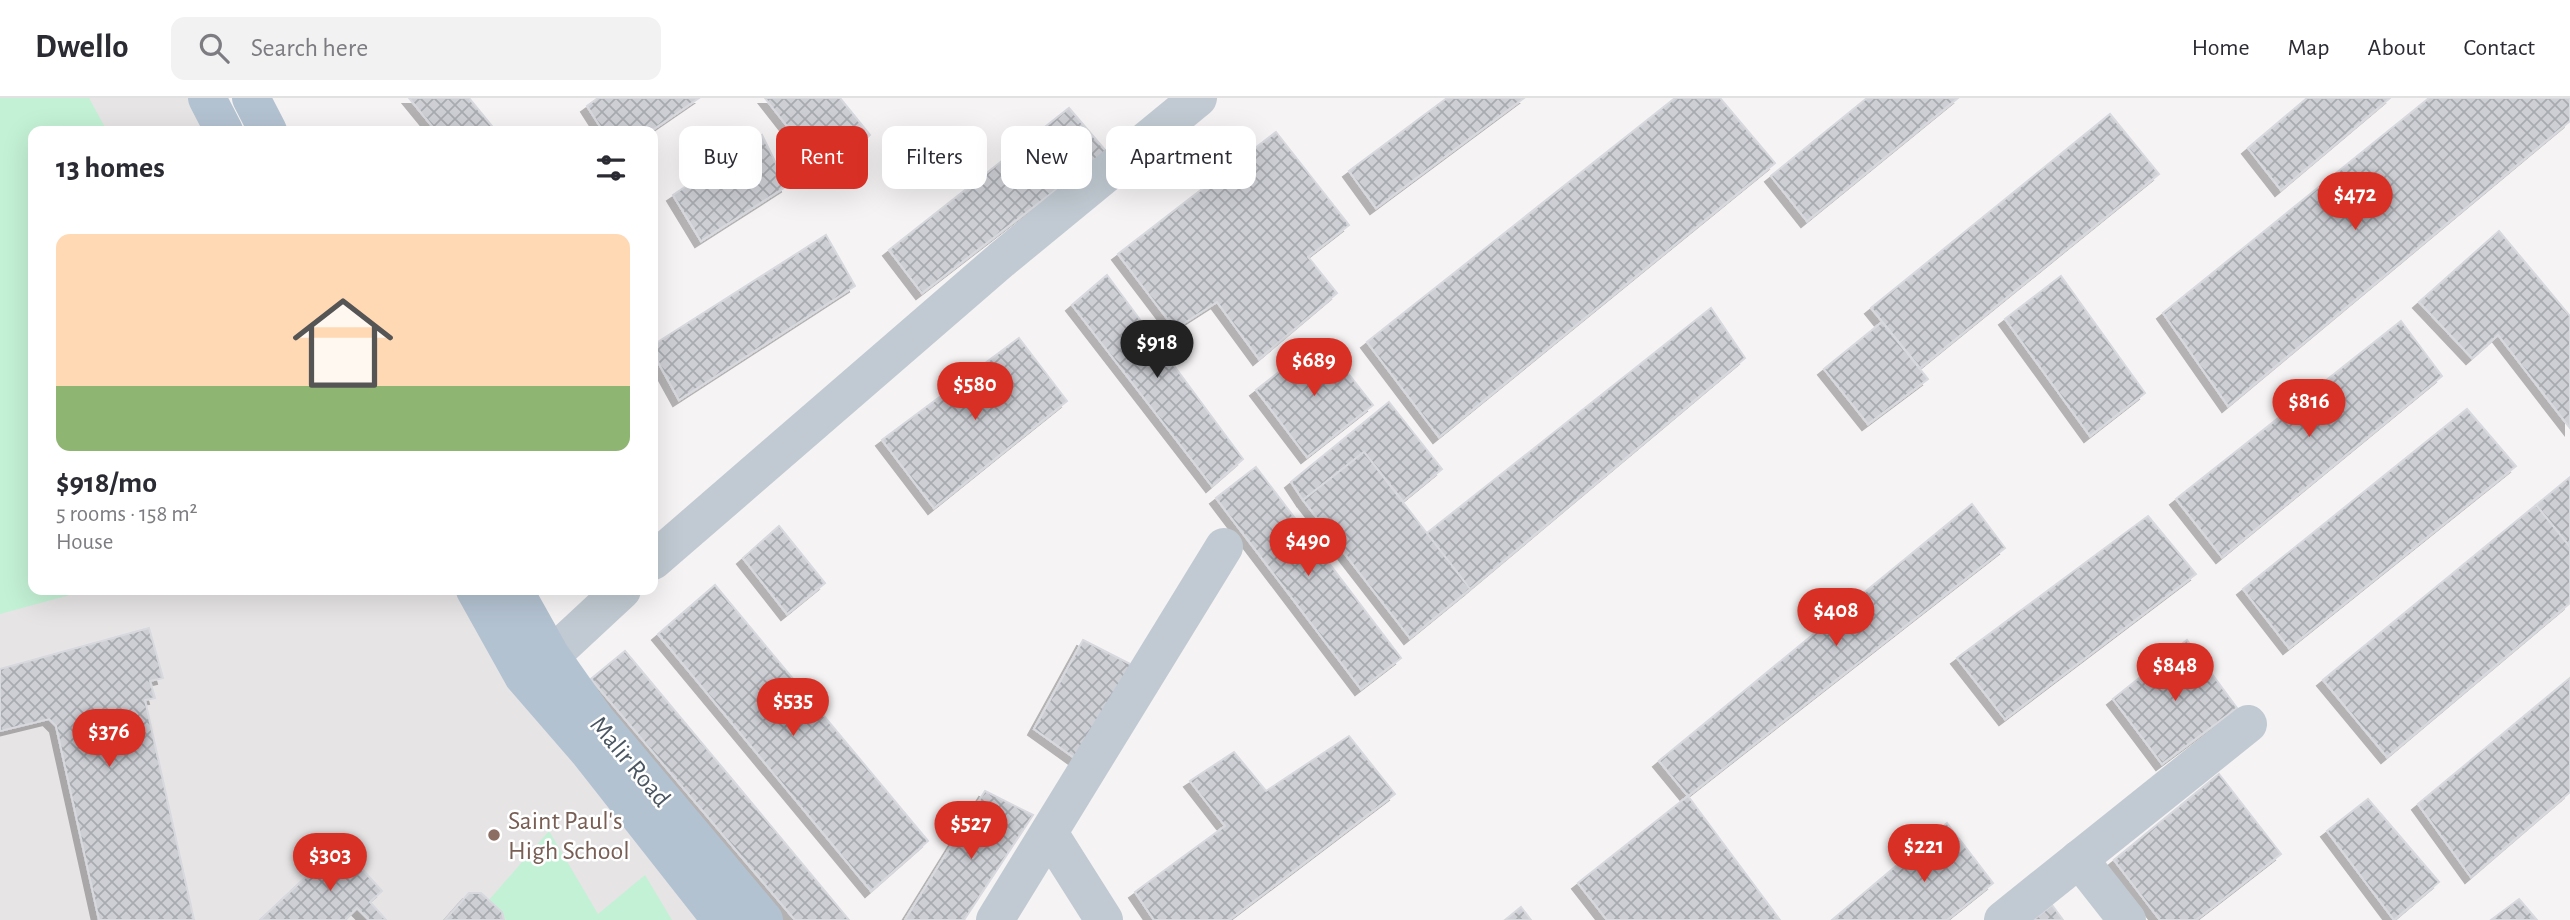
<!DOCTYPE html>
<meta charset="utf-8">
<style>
body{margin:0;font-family:"Alegreya Sans",sans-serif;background:#f2f2f3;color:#2b2b33;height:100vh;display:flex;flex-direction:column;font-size:26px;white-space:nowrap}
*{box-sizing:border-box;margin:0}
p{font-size:23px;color:#7c7c81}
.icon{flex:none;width:38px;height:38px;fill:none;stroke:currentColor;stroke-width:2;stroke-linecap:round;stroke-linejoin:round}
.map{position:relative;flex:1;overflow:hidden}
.sheet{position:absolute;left:28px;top:28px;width:630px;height:469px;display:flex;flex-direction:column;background:#fff;border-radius:14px;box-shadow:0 7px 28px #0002}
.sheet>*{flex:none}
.banner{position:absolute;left:679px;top:28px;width:665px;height:63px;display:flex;gap:14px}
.price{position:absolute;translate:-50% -60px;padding:0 16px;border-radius:24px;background:#d93025;color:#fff;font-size:23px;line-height:46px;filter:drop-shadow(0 2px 4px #0008)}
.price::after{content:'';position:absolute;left:50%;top:42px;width:21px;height:16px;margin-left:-10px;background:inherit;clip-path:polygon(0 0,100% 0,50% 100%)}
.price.selected{background:#222;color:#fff}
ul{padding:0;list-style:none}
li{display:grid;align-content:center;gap:14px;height:371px;padding:0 28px}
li+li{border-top:2px solid #e1e1e2}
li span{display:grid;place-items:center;height:217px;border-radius:14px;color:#555}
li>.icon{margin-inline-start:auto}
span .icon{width:126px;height:126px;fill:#fffc;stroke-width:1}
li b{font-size:30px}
h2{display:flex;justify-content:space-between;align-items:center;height:84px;padding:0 28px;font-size:30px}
.tag{padding:0 24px;border-radius:14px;background:#fff;box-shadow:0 7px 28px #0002;font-size:24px;line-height:63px}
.tag.selected{background:#d93025;color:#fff}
header{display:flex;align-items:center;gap:42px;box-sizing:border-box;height:98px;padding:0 35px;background:#fff;border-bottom:2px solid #e1e1e2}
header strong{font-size:33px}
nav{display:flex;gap:38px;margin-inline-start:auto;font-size:24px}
.search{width:490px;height:63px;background:#f2f2f3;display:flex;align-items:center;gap:18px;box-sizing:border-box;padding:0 24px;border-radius:14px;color:#7c7c81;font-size:26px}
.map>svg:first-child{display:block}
.education{fill:#e6e4e5}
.grass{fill:#c3f1d5}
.building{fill:url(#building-cross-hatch);stroke:#d7d9de;stroke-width:2;filter:url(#shadow)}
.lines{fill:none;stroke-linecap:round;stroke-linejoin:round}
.minor{stroke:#c1cad2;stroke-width:38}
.major{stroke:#b3c2d1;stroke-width:38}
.education-dot{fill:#8d6e63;stroke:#fff;stroke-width:2.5}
.labels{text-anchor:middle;stroke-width:5;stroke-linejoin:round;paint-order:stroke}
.street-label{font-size:26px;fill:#4a5661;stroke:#fff}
.education-label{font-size:26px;fill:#785e54;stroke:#fff;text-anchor:start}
</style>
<header>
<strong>Dwello</strong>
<div class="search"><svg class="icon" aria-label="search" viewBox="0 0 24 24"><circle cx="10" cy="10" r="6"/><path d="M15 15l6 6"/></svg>Search here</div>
<nav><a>Home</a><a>Map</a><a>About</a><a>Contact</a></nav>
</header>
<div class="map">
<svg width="2570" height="822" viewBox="0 0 2570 822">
<defs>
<pattern id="building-cross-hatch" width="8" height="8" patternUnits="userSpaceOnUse" patternTransform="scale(1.75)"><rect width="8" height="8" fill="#cdcfd5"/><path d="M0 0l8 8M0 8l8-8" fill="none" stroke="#a8abb0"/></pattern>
<filter id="shadow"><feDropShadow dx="-6" dy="6" stdDeviation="0" flood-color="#0004"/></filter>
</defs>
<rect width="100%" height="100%" fill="#f5f3f3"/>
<path class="education" d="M0,0H205L223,33H33V492H475L721,822H0Z"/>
<g class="grass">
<path d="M0,0H89L107,33H33V492H88L0,516Z"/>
<path d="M549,733L598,816L645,777L672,822H506L489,802Z"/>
</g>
<g class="building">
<path d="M409,0H469L496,33H436Z"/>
<path d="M598,0H699L651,33H603L587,8Z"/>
<path d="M765,0H840L870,37L827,79Z"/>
<path d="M1447,0H1524L1376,110L1349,73Z"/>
<path d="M1675,0H1720L1775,65L1439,339L1367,244Z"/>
<path d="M1867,0H1958L1807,123L1771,78Z"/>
<path d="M2307,0H2390L2281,92L2248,50Z"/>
<path d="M2429,0H2570V23L2228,308L2163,215Z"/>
<path d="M1069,10L1106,53L922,195L889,152Z"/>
<path d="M2110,16L2159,76L1920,270L1871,210Z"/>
<path d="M1276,34L1349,127L1308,159L1337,195L1259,261L1217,204L1175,231L1118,156Z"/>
<path d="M762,37L787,88L701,143L673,97Z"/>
<path d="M2499,133L2570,218V330L2498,237L2472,260L2419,204Z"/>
<path d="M826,137L855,188L679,302L653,255V247Z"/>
<path d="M1107,177L1243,361L1212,388L1072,207Z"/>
<path d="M2061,178L2145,295L2090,338L2005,221Z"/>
<path d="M1711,210L1745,260L1470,491L1427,435Z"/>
<path d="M2401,223L2442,278L2222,459L2176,401Z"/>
<path d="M1882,224L1928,281L1868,326L1824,271Z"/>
<path d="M1019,240L1067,303L934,410L882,342Z"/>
<path d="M1321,241L1373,307L1307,359L1256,292Z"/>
<path d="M1389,304L1442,371L1403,403L1364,354L1303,402L1291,384Z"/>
<path d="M2467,311L2516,368L2289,550L2243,491Z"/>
<path d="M1364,354L1470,491L1410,540L1303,402Z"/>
<path d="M1256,369L1401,560L1361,591L1216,400Z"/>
<path d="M2570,379V449L2536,407Z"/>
<path d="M1972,406L2005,450L1688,698L1659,663Z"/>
<path d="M2536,407L2570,449V505L2387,659L2323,582Z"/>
<path d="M2148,418L2196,476L2005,621L1957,560Z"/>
<path d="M779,428L825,485L787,516L743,460Z"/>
<path d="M715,487L928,743L871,793L658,536Z"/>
<path d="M149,530L163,580L150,583L155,600L145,602L194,822H99L56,628L49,621L0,633V571Z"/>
<path d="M1083,542L1132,567L1076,661L1034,631Z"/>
<path d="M2187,542L2237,610L2162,666L2113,601Z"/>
<path d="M625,553L731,680L849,822H795L591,581Z"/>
<path d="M2570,580V694L2471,779L2418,706Z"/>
<path d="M1349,638L1395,696L1229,822H1154L1135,794L1225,728L1190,683L1234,654L1266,693Z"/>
<path d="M2219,676L2281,756L2196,822H2160L2114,762Z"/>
<path d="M985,693L1033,717L964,822H905Z"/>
<path d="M1688,698L1780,822H1607L1578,785Z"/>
<path d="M2368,701L2439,784L2394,822L2327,733Z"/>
<path d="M1947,725L1993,785L1947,822H1832Z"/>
<path d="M340,747L382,793L370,804L386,822H369L357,810L345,822H260Z"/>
<path d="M469,795H481L502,814L504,822H445Z"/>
<path d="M2519,801L2537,822H2491Z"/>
<path d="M2052,807L2063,822H2033Z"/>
<path d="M1521,809L1531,822H1505Z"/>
</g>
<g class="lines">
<g class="minor">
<path d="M653,463L1001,162L1198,0"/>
<path d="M551,558L622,492"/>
<path d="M1049,735L1104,822"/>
<path d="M2079,761L2127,822"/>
<path d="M995,822L1224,449"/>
<path d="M2003,822L2248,626"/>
</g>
<g class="major">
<path d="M207,0L224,33"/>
<path d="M251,0L268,33"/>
<path d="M475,492L523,578L588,653L721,822"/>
<path d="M514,492L551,558L596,622L764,822"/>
</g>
</g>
<circle class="education-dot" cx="494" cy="737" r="7"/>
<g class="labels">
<g class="street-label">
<text transform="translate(631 663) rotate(50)" y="9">Malir Road</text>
</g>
<g class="education-label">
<text x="508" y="731">Saint Paul's<tspan x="508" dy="30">High School</tspan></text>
</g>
</g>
</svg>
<b class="price" style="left:2355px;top:134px">$472</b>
<b class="price selected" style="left:1157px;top:282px">$918</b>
<b class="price" style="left:1314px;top:300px">$689</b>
<b class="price" style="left:975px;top:324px">$580</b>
<b class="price" style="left:2309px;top:341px">$816</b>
<b class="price" style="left:1308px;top:480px">$490</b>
<b class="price" style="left:1836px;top:550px">$408</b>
<b class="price" style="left:2175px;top:605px">$848</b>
<b class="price" style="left:793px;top:640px">$535</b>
<b class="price" style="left:109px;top:671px">$376</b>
<b class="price" style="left:971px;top:763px">$527</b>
<b class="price" style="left:1924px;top:786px">$221</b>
<b class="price" style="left:330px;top:795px">$303</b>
<div class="banner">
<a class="tag">Buy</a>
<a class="tag selected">Rent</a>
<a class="tag">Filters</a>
<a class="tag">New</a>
<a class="tag">Apartment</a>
</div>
<section class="sheet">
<h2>13 homes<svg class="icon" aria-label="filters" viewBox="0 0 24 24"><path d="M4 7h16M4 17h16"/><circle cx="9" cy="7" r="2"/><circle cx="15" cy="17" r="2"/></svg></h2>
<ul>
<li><span style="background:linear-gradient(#ffd9b3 70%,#8fb573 0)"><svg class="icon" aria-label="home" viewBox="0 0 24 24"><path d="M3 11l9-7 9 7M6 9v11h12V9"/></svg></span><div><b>$918/mo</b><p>5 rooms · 158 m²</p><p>House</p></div></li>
</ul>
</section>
</div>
